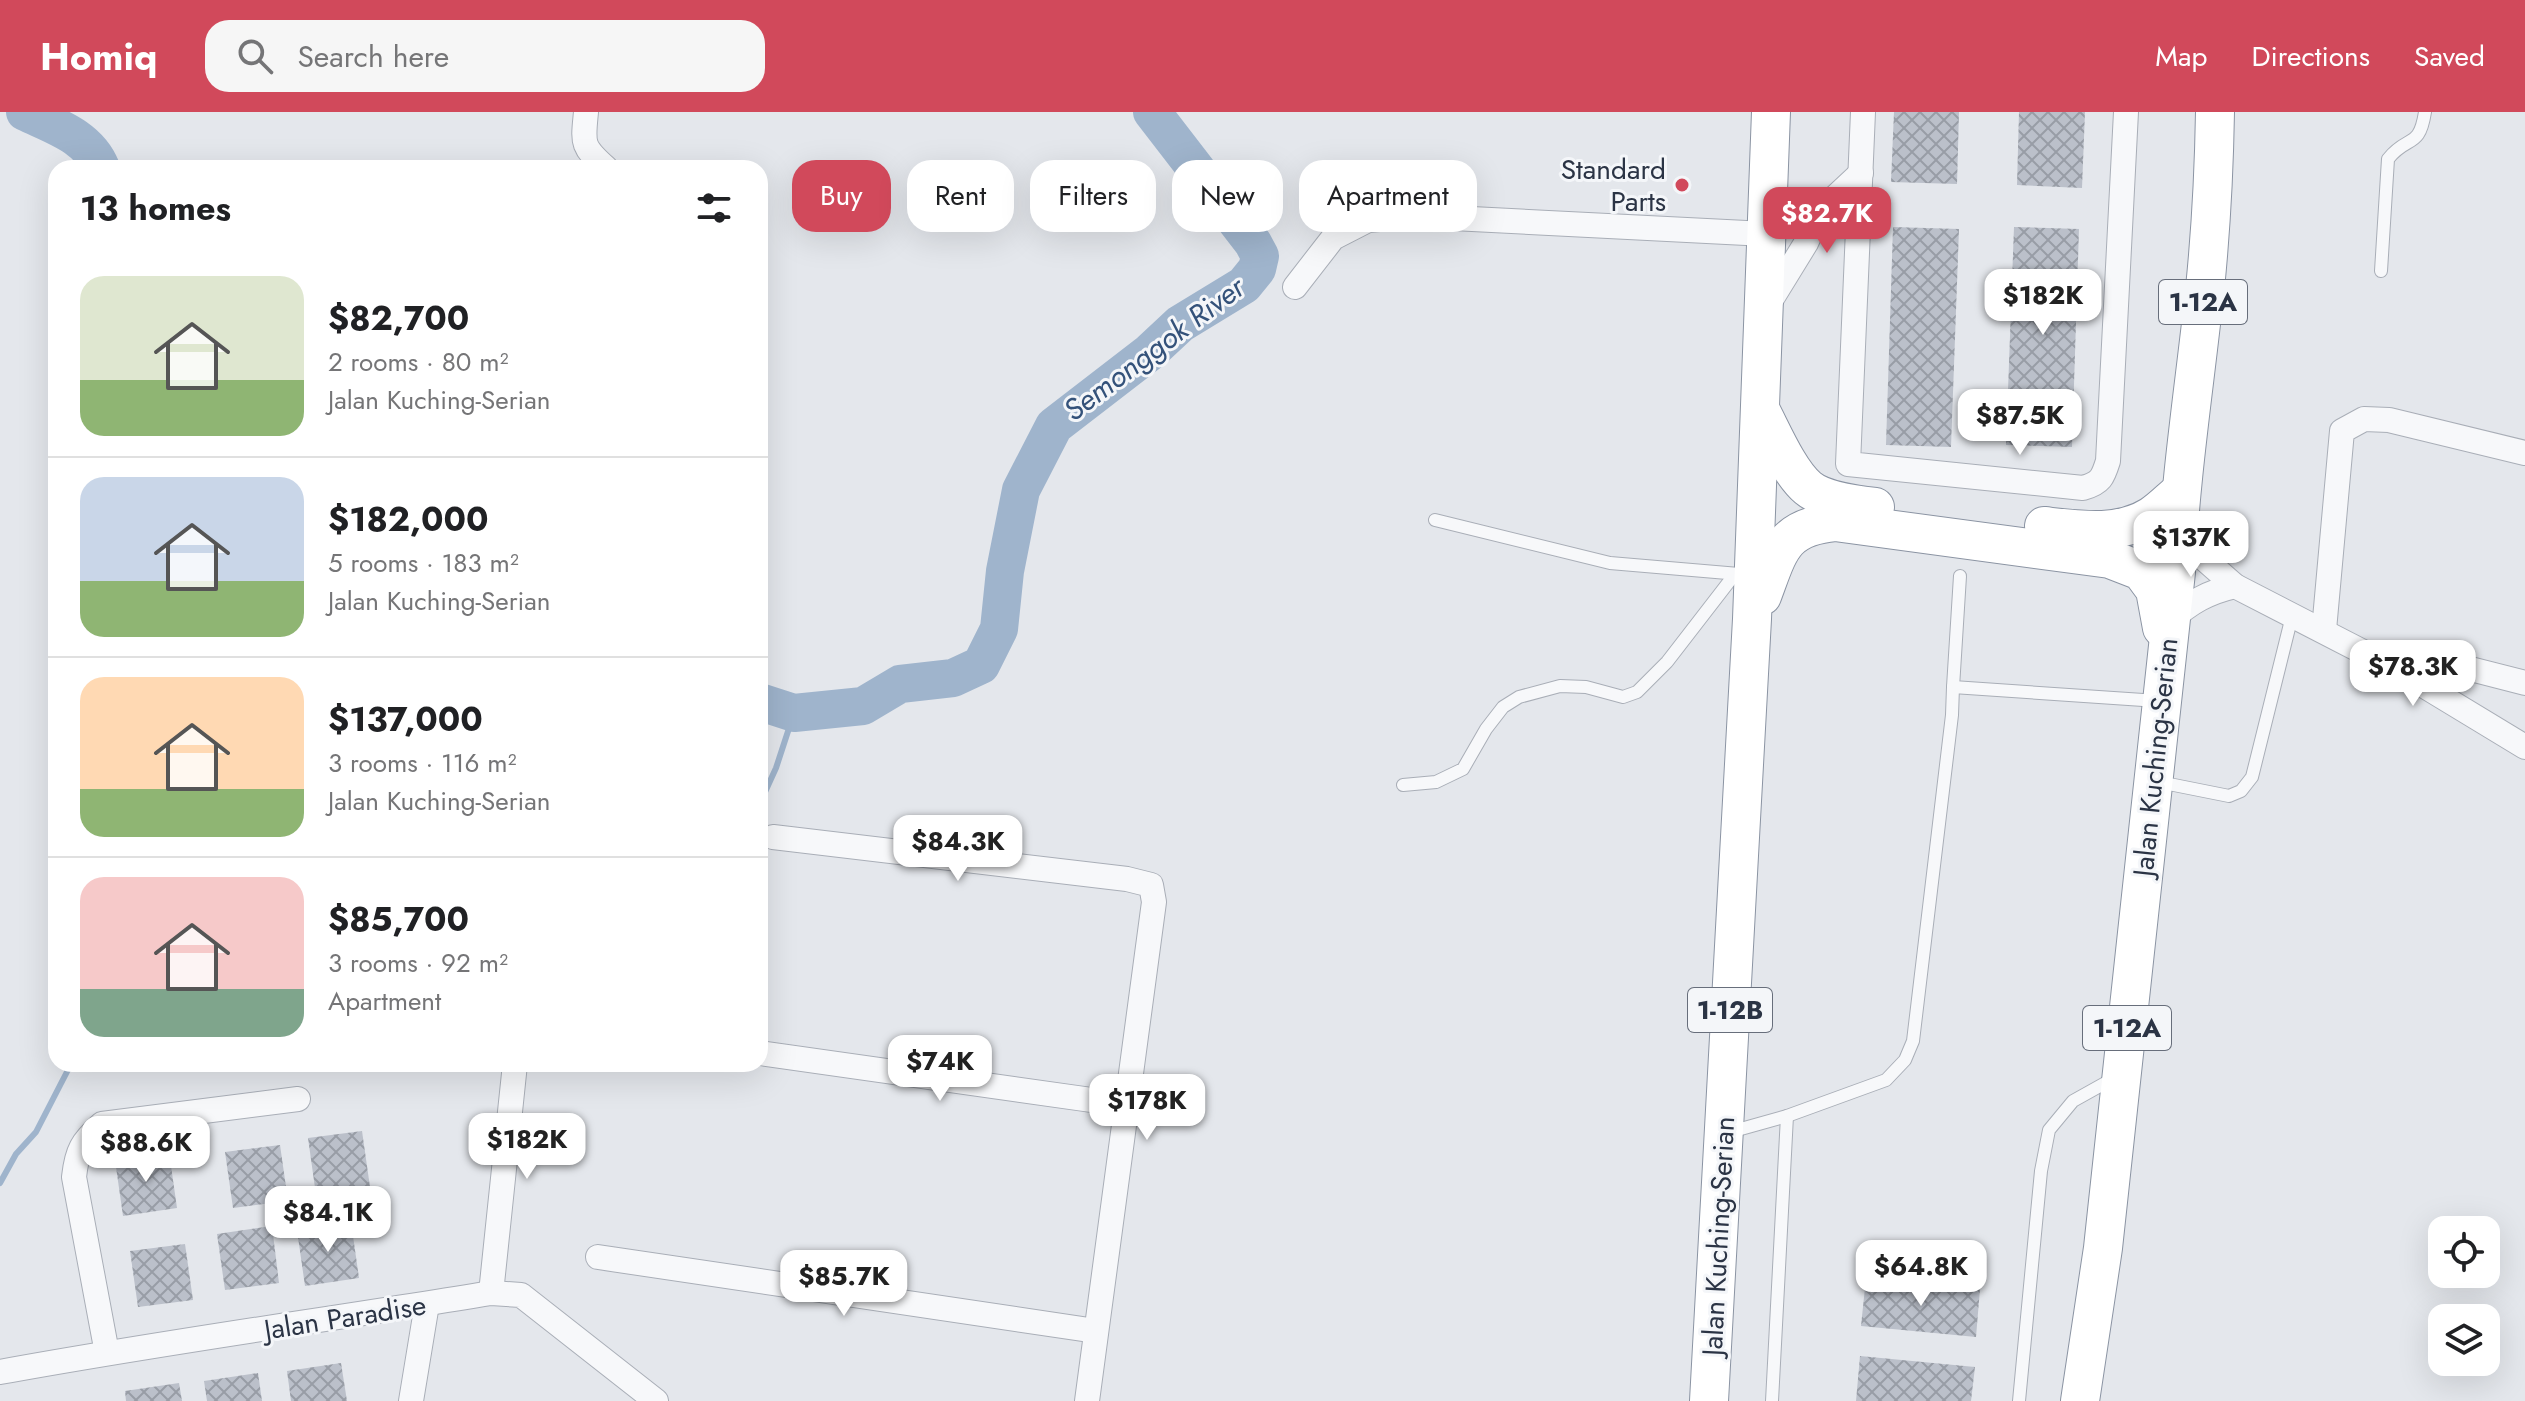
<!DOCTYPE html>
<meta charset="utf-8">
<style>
body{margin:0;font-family:Jost,sans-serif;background:#f6f6f6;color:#202124;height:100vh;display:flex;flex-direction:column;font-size:30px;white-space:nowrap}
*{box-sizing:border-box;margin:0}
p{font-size:26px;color:#757577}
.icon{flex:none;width:44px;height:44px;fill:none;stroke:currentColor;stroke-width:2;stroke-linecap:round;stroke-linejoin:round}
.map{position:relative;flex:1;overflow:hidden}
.side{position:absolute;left:48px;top:48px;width:720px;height:912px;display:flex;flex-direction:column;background:#fff;border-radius:24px;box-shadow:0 8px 32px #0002}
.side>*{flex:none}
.guide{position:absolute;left:792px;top:48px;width:760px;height:72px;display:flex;gap:16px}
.controls{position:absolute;left:2428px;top:1104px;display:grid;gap:16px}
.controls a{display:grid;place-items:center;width:72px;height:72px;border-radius:16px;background:#fff;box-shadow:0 8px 32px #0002;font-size:40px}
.price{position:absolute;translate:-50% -68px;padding:0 18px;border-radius:16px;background:#fff;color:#222;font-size:26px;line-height:52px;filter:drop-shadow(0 2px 4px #0008)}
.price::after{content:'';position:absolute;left:50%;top:48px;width:24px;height:18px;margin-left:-12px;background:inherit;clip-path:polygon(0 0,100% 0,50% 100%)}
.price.selected{background:#d1495b;color:#fff}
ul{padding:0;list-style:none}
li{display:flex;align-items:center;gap:24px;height:200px;padding:0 32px}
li+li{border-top:2px solid #e0e0e0}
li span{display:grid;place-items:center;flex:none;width:224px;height:160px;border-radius:24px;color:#555}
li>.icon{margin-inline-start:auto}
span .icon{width:96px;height:96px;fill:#fffc;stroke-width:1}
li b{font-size:34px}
h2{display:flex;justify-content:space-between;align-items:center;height:96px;padding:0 32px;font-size:34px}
.tag{padding:0 28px;border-radius:24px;background:#fff;box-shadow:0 8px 32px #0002;font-size:28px;line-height:72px}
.tag.selected{background:#d1495b;color:#fff}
header{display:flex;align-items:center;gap:48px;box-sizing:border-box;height:112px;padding:0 40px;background:#d1495b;color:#fff}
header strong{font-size:38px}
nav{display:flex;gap:44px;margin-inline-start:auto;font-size:28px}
.search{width:560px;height:72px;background:#f6f6f6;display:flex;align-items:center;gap:20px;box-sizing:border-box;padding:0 28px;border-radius:24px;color:#757577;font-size:30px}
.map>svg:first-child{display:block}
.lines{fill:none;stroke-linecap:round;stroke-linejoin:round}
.stream{stroke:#9fb4cc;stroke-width:6}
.river{stroke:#9fb4cc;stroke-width:38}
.building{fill:url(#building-cross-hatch)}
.service-casing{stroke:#a9aeb7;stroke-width:14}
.minor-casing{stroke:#a9aeb7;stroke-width:26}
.trunk-casing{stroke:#8b94a3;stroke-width:40}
.service{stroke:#f7f8fa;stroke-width:12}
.minor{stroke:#f7f8fa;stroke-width:24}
.trunk{stroke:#fff;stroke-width:38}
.poi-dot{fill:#d1495b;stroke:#f4f6f9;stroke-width:3}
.labels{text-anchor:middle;stroke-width:6;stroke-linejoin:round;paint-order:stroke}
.shield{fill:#f4f6f9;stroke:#676e7b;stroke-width:2}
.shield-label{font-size:26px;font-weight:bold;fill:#2b3445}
.poi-label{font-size:28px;fill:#2b3445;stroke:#f4f6f9;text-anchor:end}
.street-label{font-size:28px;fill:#2b3445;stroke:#f4f6f9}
.water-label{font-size:30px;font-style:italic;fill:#34527a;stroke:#f4f6f9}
</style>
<header>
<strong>Homiq</strong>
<div class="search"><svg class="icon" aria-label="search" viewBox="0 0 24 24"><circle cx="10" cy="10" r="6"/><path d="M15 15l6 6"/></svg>Search here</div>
<nav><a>Map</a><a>Directions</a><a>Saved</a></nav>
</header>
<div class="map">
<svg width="2525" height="1289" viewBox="0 0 2525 1289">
<defs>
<pattern id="building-cross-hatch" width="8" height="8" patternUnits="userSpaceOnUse" patternTransform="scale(2)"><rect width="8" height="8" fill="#bbc0ca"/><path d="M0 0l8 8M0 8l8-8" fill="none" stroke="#989da6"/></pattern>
</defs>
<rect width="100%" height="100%" fill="#e4e7ec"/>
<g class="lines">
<g class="stream">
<path d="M760,691L776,656L794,601"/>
<path d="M0,1071L16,1042L36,1020L71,952"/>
</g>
<g class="river">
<path d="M25,0C54,14 88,24 101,56"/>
<path d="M760,590L794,601L863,594L900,572L953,566L981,553L999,517L1005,459L1021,378L1054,314L1150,240L1180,212L1244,173L1257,157L1260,144L1253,131L1152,0"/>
</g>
</g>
<g class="building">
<path d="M1894,0H1959L1957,72L1891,70Z"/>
<path d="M2019,0H2085L2082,76L2017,73Z"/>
<path d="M1893,115L1959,117L1951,335L1886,333Z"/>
<path d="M2014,115L2079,117L2072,335L2006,333Z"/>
<path d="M362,1019L370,1075L316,1083L308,1026Z"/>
<path d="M280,1033L288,1089L233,1096L225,1040Z"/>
<path d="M169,1040L177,1096L123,1104L115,1048Z"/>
<path d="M351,1110L359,1166L305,1174L297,1118Z"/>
<path d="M272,1114L279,1171L225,1178L217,1122Z"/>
<path d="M185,1132L193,1188L138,1195L130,1139Z"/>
<path d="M1866,1166L1980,1177L1976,1225L1861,1214Z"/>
<path d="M1860,1244L1975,1255L1971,1289H1856Z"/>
<path d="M341,1251L347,1289H291L287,1259Z"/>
<path d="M258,1261L262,1289H207L204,1269Z"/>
<path d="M179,1271L182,1289H126L125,1279Z"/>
</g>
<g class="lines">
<g class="service-casing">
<g id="service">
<path d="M2381,159L2388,47C2408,22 2419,38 2425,0"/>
<path d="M1435,408L1610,451L1739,462"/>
<path d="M1953,575L1960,464"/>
<path d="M2159,670L2229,684L2241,679L2252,665L2292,504"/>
<path d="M1403,673L1436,670L1463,657L1486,617L1503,595L1519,585L1560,574L1586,575L1623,585L1637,580L1667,550L1735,462"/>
<path d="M1730,1020L1787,1004L1886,968L1905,948L1913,929L1952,603L1953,575L2158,589"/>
<path d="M1772,1289L1787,1004"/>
<path d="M2019,1289L2041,1059L2049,1018L2073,989L2116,965"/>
</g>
</g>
<g class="minor-casing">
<g id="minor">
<path d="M586,0C583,31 581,34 606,56"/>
<path d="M1863,0L1848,352L2083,376C2101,371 2103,365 2108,349L2126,0"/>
<path d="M1295,175L1333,126L1368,108L1413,104L1766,122"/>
<path d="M1766,196L1806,131L1816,109L1830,90L1861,61"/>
<path d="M2177,423L2235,474L2398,558L2525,635"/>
<path d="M2170,509C2190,490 2209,480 2235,474"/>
<path d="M2324,518L2342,319L2364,307L2389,308L2525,341"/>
<path d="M2398,558L2428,553H2455L2525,571"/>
<path d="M773,725L1127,767L1151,773L1154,790L1087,1289"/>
<path d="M760,941L1127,993"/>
<path d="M598,1145L1096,1219"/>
<path d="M491,1181L515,952"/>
<path d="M107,1241L74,1065C77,1038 82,1030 102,1012L298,987"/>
<path d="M0,1260C163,1230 327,1208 491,1181L521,1183L656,1289"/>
<path d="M411,1289L427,1192"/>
</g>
</g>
<g class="trunk-casing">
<g id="trunk">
<path d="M1761,299C1773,322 1789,360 1808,376C1822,388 1857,393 1875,395"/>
<path d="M2044,414C2080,418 2119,424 2151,404C2162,397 2171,387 2181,379"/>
<path d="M1762,484C1779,439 1782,415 1835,410L2110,447L2141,459L2155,478L2162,516"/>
<path d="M1709,1289L1752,507L1771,0"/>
<path d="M2080,1289L2103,1136L2176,460C2180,365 2195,271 2205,176C2211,117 2214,59 2215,0"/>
</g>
</g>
<use href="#service" class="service"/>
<use href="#minor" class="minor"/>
<use href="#trunk" class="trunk"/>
</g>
<circle class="poi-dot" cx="1682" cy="73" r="8"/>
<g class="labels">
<g class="shield">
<rect x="2159" y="168" width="88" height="44" rx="6"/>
<rect x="1688" y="876" width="84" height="44" rx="6"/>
<rect x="2083" y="894" width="88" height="44" rx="6"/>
</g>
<g class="shield-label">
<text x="2203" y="199">1-12A</text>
<text x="1730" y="907">1-12B</text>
<text x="2127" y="925">1-12A</text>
</g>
<g class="poi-label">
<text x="1666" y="67">Standard<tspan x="1666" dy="32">Parts</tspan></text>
</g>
<g class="street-label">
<text transform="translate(2155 645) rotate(-84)" y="10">Jalan Kuching-Serian</text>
<text transform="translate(1718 1124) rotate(-87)" y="10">Jalan Kuching-Serian</text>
<text transform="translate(345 1205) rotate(-9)" y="10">Jalan Paradise</text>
</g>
<g class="water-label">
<text transform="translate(1154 237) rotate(-37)" y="10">Semonggok River</text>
</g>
</g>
</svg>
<div class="controls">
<a><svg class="icon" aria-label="locate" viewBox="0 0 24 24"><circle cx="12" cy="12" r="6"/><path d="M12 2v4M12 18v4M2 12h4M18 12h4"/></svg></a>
<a><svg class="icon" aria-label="layers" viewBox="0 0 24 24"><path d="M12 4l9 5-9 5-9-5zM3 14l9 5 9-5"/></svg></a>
</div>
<b class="price selected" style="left:1827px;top:143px">$82.7K</b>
<b class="price" style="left:2043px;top:225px">$182K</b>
<b class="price" style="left:2020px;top:345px">$87.5K</b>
<b class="price" style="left:2191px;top:467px">$137K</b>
<b class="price" style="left:2413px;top:596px">$78.3K</b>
<b class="price" style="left:958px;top:771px">$84.3K</b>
<b class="price" style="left:940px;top:991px">$74K</b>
<b class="price" style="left:1147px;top:1030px">$178K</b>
<b class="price" style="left:527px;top:1069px">$182K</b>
<b class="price" style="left:146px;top:1072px">$88.6K</b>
<b class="price" style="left:328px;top:1142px">$84.1K</b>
<b class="price" style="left:1921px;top:1196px">$64.8K</b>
<b class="price" style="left:844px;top:1206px">$85.7K</b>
<div class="guide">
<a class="tag selected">Buy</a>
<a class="tag">Rent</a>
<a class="tag">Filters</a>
<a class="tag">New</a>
<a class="tag">Apartment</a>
</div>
<section class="side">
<h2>13 homes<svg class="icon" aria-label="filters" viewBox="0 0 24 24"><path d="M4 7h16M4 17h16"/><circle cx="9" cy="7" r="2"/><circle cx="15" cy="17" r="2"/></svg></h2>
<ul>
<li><span style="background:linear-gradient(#dfe7d0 65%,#8fb573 0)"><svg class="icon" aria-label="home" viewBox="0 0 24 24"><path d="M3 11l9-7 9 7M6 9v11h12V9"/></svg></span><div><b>$82,700</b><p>2 rooms · 80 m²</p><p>Jalan Kuching-Serian</p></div></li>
<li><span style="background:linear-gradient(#c9d6e8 65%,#8fb573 0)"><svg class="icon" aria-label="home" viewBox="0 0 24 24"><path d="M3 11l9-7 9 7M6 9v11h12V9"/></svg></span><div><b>$182,000</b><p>5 rooms · 183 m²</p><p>Jalan Kuching-Serian</p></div></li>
<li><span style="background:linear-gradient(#ffd9b3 70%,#8fb573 0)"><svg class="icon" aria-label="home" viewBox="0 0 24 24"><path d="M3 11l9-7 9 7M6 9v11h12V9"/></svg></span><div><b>$137,000</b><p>3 rooms · 116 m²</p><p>Jalan Kuching-Serian</p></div></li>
<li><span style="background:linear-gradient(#f6c9c9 70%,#7fa58c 0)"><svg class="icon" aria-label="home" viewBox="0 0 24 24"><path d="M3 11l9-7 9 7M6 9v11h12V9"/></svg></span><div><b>$85,700</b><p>3 rooms · 92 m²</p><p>Apartment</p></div></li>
</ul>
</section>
</div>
